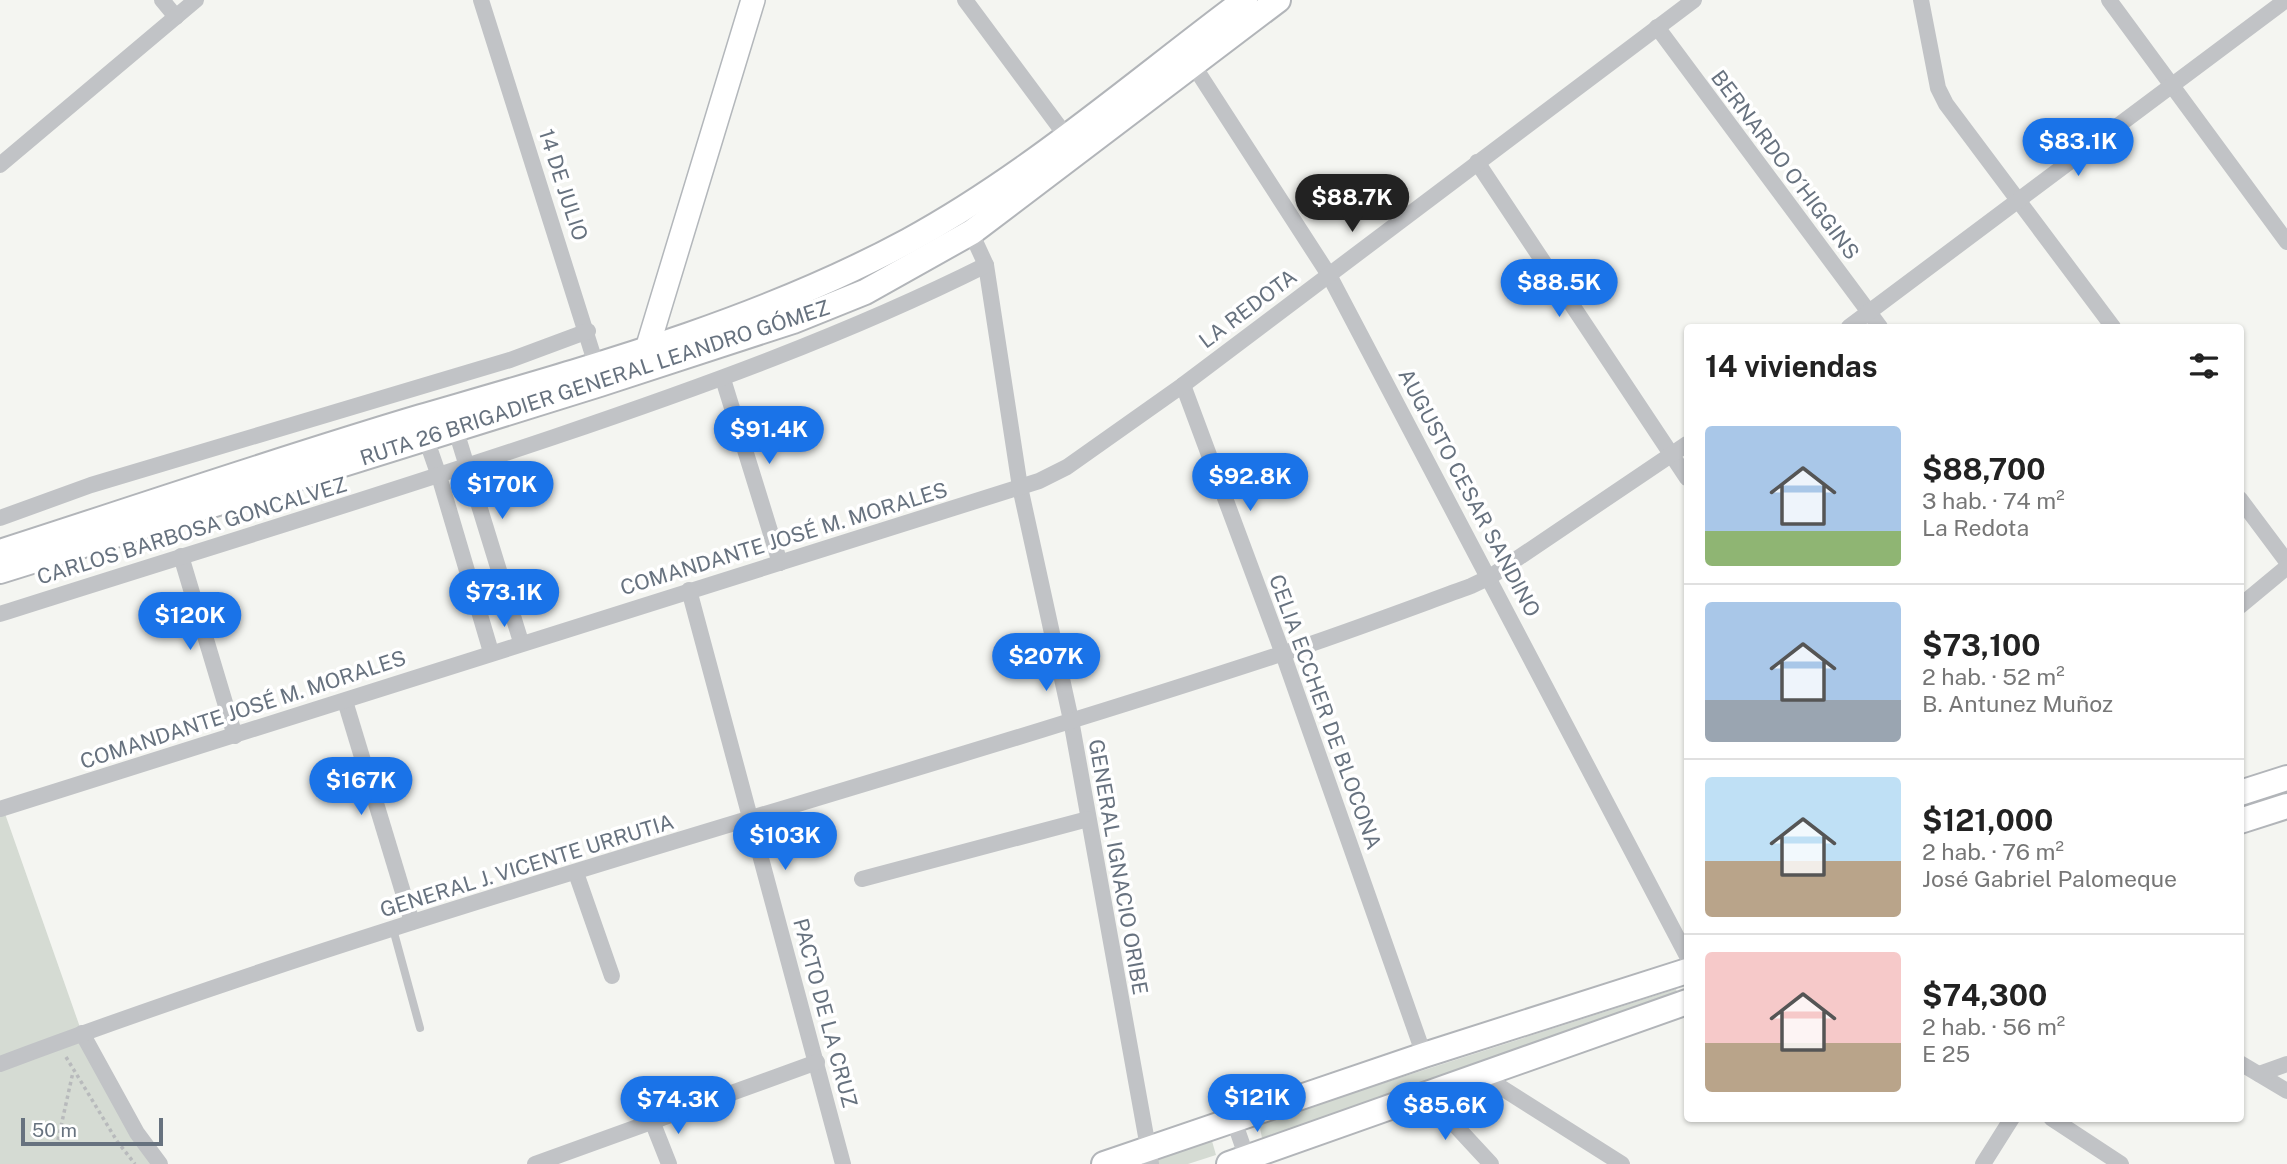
<!DOCTYPE html>
<html lang="es">
<meta charset="utf-8">
<style>
body{margin:0;font-family:"Public Sans",sans-serif;background:#f2f2f2;color:#222;height:100vh;display:flex;flex-direction:column;font-size:26px;white-space:nowrap}
*{box-sizing:border-box;margin:0}
p{font-size:23px;color:#767676}
.icon{flex:none;width:38px;height:38px;fill:none;stroke:currentColor;stroke-width:2;stroke-linecap:round;stroke-linejoin:round}
.map{position:relative;flex:1;overflow:hidden}
.sheet{position:absolute;left:1684px;top:324px;width:560px;height:798px;display:flex;flex-direction:column;background:#fff;border-radius:7px;box-shadow:0 2px 5px #0004}
.sheet>*{flex:none}
.scale{position:absolute;left:21px;bottom:18px;width:142px;box-sizing:border-box;padding-left:7px;border:4px solid #67727f;border-top:0;font-size:19px;line-height:24px;white-space:nowrap;color:#67727f;-webkit-text-stroke:5px #fff;paint-order:stroke}
.price{position:absolute;translate:-50% -60px;padding:0 16px;border-radius:24px;background:#1a73e8;color:#fff;font-size:23px;line-height:46px;filter:drop-shadow(0 2px 4px #0008)}
.price::after{content:'';position:absolute;left:50%;top:42px;width:21px;height:16px;margin-left:-10px;background:inherit;clip-path:polygon(0 0,100% 0,50% 100%)}
.price.current{background:#222;color:#fff}
ul{padding:0;list-style:none}
li{display:flex;align-items:center;gap:21px;height:175px;padding:0 21px}
li+li{border-top:2px solid #e0e0e0}
li span{display:grid;place-items:center;flex:none;width:196px;height:140px;border-radius:7px;color:#555}
li>.icon{margin-inline-start:auto}
span .icon{width:84px;height:84px;fill:#fffc;stroke-width:1}
li b{font-size:30px}
h2{display:flex;justify-content:space-between;align-items:center;height:84px;padding:0 21px;font-size:30px}
.map>svg:first-child{display:block}
.green{fill:#d5dbd3}
.lines{fill:none;stroke-linecap:round;stroke-linejoin:round}
.secondary-casing{stroke:#b3b7bb;stroke-width:26}
.primary-casing{stroke:#b2b5b9;stroke-width:28}
.path{stroke:#b8babc;stroke-width:3.5;stroke-dasharray:3.5 3.5;stroke-linecap:butt}
.lane{stroke:#c1c3c6;stroke-width:8}
.street{stroke:#c1c3c6;stroke-width:16}
.secondary{stroke:#fff;stroke-width:23}
.primary{stroke:#fff;stroke-width:24}
.labels{text-anchor:middle;stroke-width:7;stroke-linejoin:round;paint-order:stroke}
.street-label{font-size:21px;fill:#67727f;stroke:#fff}
</style>
<div class="map">
<svg width="2287" height="1164" viewBox="0 0 2287 1164">
<rect width="100%" height="100%" fill="#f4f5f1"/>
<g class="green">
<path d="M3,808L82,1033L160,1164H0V809Z"/>
<path d="M1676,989L1678,995L1523,1052L1262,1138L1259,1123Z"/>
<path d="M1212,1141L1216,1155L1188,1164H1158L1156,1159Z"/>
</g>
<g class="lines">
<g class="secondary-casing">
<path id="secondary" d="M649,365L647,349L753,0"/>
</g>
<g class="primary-casing">
<g id="primary">
<path d="M0,552C140,507 280,459 421,417C586,369 756,323 908,241C1029,175 1135,82 1245,0"/>
<path d="M0,571L600,384L793,321L865,292L972,232L1278,0"/>
<path d="M2240,793L2287,778"/>
<path d="M2240,821L2287,806"/>
<path d="M1104,1164L1424,1055L1687,971"/>
<path d="M1229,1164L1687,1002"/>
</g>
</g>
<g class="path">
<path d="M66,1057L117,1141L135,1164"/>
<path d="M58,1140L73,1072"/>
</g>
<path class="lane" d="M393,929L420,1028"/>
<g class="street">
<path d="M162,0L176,17"/>
<path d="M481,0L598,371"/>
<path d="M965,0L1066,136"/>
<path d="M1921,0L1938,88L1946,104L2113,327"/>
<path d="M2109,0L2287,242"/>
<path d="M1657,27L1880,327"/>
<path d="M1192,63L1329,275L1687,956"/>
<path d="M1477,162L1687,478"/>
<path d="M0,165L196,0"/>
<path d="M968,226L986,265L1020,487L1071,720L1151,1164"/>
<path d="M1849,327L2286,0"/>
<path d="M723,379L780,563"/>
<path d="M1183,385L1283,654L1424,1055"/>
<path d="M453,421L521,642"/>
<path d="M423,430L439,476L491,652"/>
<path d="M2240,499L2287,562"/>
<path d="M0,518L91,485L510,360L588,331"/>
<path d="M181,556L235,736"/>
<path d="M689,590L843,1164"/>
<path d="M2240,606L2287,567"/>
<path d="M0,614C185,555 370,499 554,437C701,387 846,335 986,265"/>
<path d="M345,701L412,922"/>
<path d="M0,809L1039,481L1067,467L1183,385L1694,0"/>
<path d="M576,873L612,976"/>
<path d="M862,879L1088,819"/>
<path d="M82,1033L137,1133L160,1164"/>
<path d="M2240,1063L2287,1091"/>
<path d="M0,1064C420,906 855,794 1281,654C1345,633 1408,609 1471,586L1490,577L1687,444"/>
<path d="M2259,1074L2287,1064"/>
<path d="M1483,1076L1622,1164"/>
<path d="M1427,1095L1491,1164"/>
<path d="M1233,1118L1249,1164"/>
<path d="M2051,1118L2121,1164"/>
<path d="M652,1121L669,1164"/>
<path d="M535,1164L817,1062"/>
<path d="M1983,1164L2012,1118"/>
</g>
<use href="#secondary" class="secondary"/>
<use href="#primary" class="primary"/>
</g>
<g class="labels">
<g class="street-label">
<text transform="translate(1785 165) rotate(53)" y="7">BERNARDO O´HIGGINS</text>
<text transform="translate(563 185) rotate(72)" y="7">14 DE JULIO</text>
<text transform="translate(1248 309) rotate(-37)" y="7">LA REDOTA</text>
<text transform="translate(595 383) rotate(-18)" y="7">RUTA 26 BRIGADIER GENERAL LEANDRO GÓMEZ</text>
<text transform="translate(1469 493) rotate(62)" y="7">AUGUSTO CESAR SANDINO</text>
<text transform="translate(192 531) rotate(-17)" y="7">CARLOS BARBOSA GONCALVEZ</text>
<text transform="translate(784 539) rotate(-17)" y="7">COMANDANTE JOSÉ M. MORALES</text>
<text transform="translate(243 710) rotate(-18)" y="7">COMANDANTE JOSÉ M. MORALES</text>
<text transform="translate(1325 712) rotate(70)" y="7">CELIA ECCHER DE BLOCONA</text>
<text transform="translate(527 866) rotate(-17)" y="7">GENERAL J. VICENTE URRUTIA</text>
<text transform="translate(1118 867) rotate(80)" y="7">GENERAL IGNACIO ORIBE</text>
<text transform="translate(825 1013) rotate(75)" y="7">PACTO DE LA CRUZ</text>
</g>
</g>
</svg>
<div class="scale">50 m</div>
<b class="price" style="left:2078px;top:178px">$83.1K</b>
<b class="price current" style="left:1352px;top:234px">$88.7K</b>
<b class="price" style="left:1559px;top:319px">$88.5K</b>
<b class="price" style="left:769px;top:466px">$91.4K</b>
<b class="price" style="left:1250px;top:513px">$92.8K</b>
<b class="price" style="left:502px;top:521px">$170K</b>
<b class="price" style="left:504px;top:629px">$73.1K</b>
<b class="price" style="left:190px;top:652px">$120K</b>
<b class="price" style="left:1046px;top:693px">$207K</b>
<b class="price" style="left:361px;top:817px">$167K</b>
<b class="price" style="left:785px;top:872px">$103K</b>
<b class="price" style="left:1257px;top:1134px">$121K</b>
<b class="price" style="left:678px;top:1136px">$74.3K</b>
<b class="price" style="left:1445px;top:1142px">$85.6K</b>
<section class="sheet">
<h2>14 viviendas<svg class="icon" aria-label="filters" viewBox="0 0 24 24"><path d="M4 7h16M4 17h16"/><circle cx="9" cy="7" r="2"/><circle cx="15" cy="17" r="2"/></svg></h2>
<ul>
<li><span style="background:linear-gradient(#a9c7e8 75%,#8fb573 0)"><svg class="icon" aria-label="home" viewBox="0 0 24 24"><path d="M3 11l9-7 9 7M6 9v11h12V9"/></svg></span><div><b>$88,700</b><p>3 hab. · 74 m²</p><p>La Redota</p></div></li>
<li><span style="background:linear-gradient(#a9c7e8 70%,#9aa5b1 0)"><svg class="icon" aria-label="home" viewBox="0 0 24 24"><path d="M3 11l9-7 9 7M6 9v11h12V9"/></svg></span><div><b>$73,100</b><p>2 hab. · 52 m²</p><p>B. Antunez Muñoz</p></div></li>
<li><span style="background:linear-gradient(#bfe0f5 60%,#b9a48a 0)"><svg class="icon" aria-label="home" viewBox="0 0 24 24"><path d="M3 11l9-7 9 7M6 9v11h12V9"/></svg></span><div><b>$121,000</b><p>2 hab. · 76 m²</p><p>José Gabriel Palomeque</p></div></li>
<li><span style="background:linear-gradient(#f6c9c9 65%,#b9a48a 0)"><svg class="icon" aria-label="home" viewBox="0 0 24 24"><path d="M3 11l9-7 9 7M6 9v11h12V9"/></svg></span><div><b>$74,300</b><p>2 hab. · 56 m²</p><p>E 25</p></div></li>
</ul>
</section>
</div>
